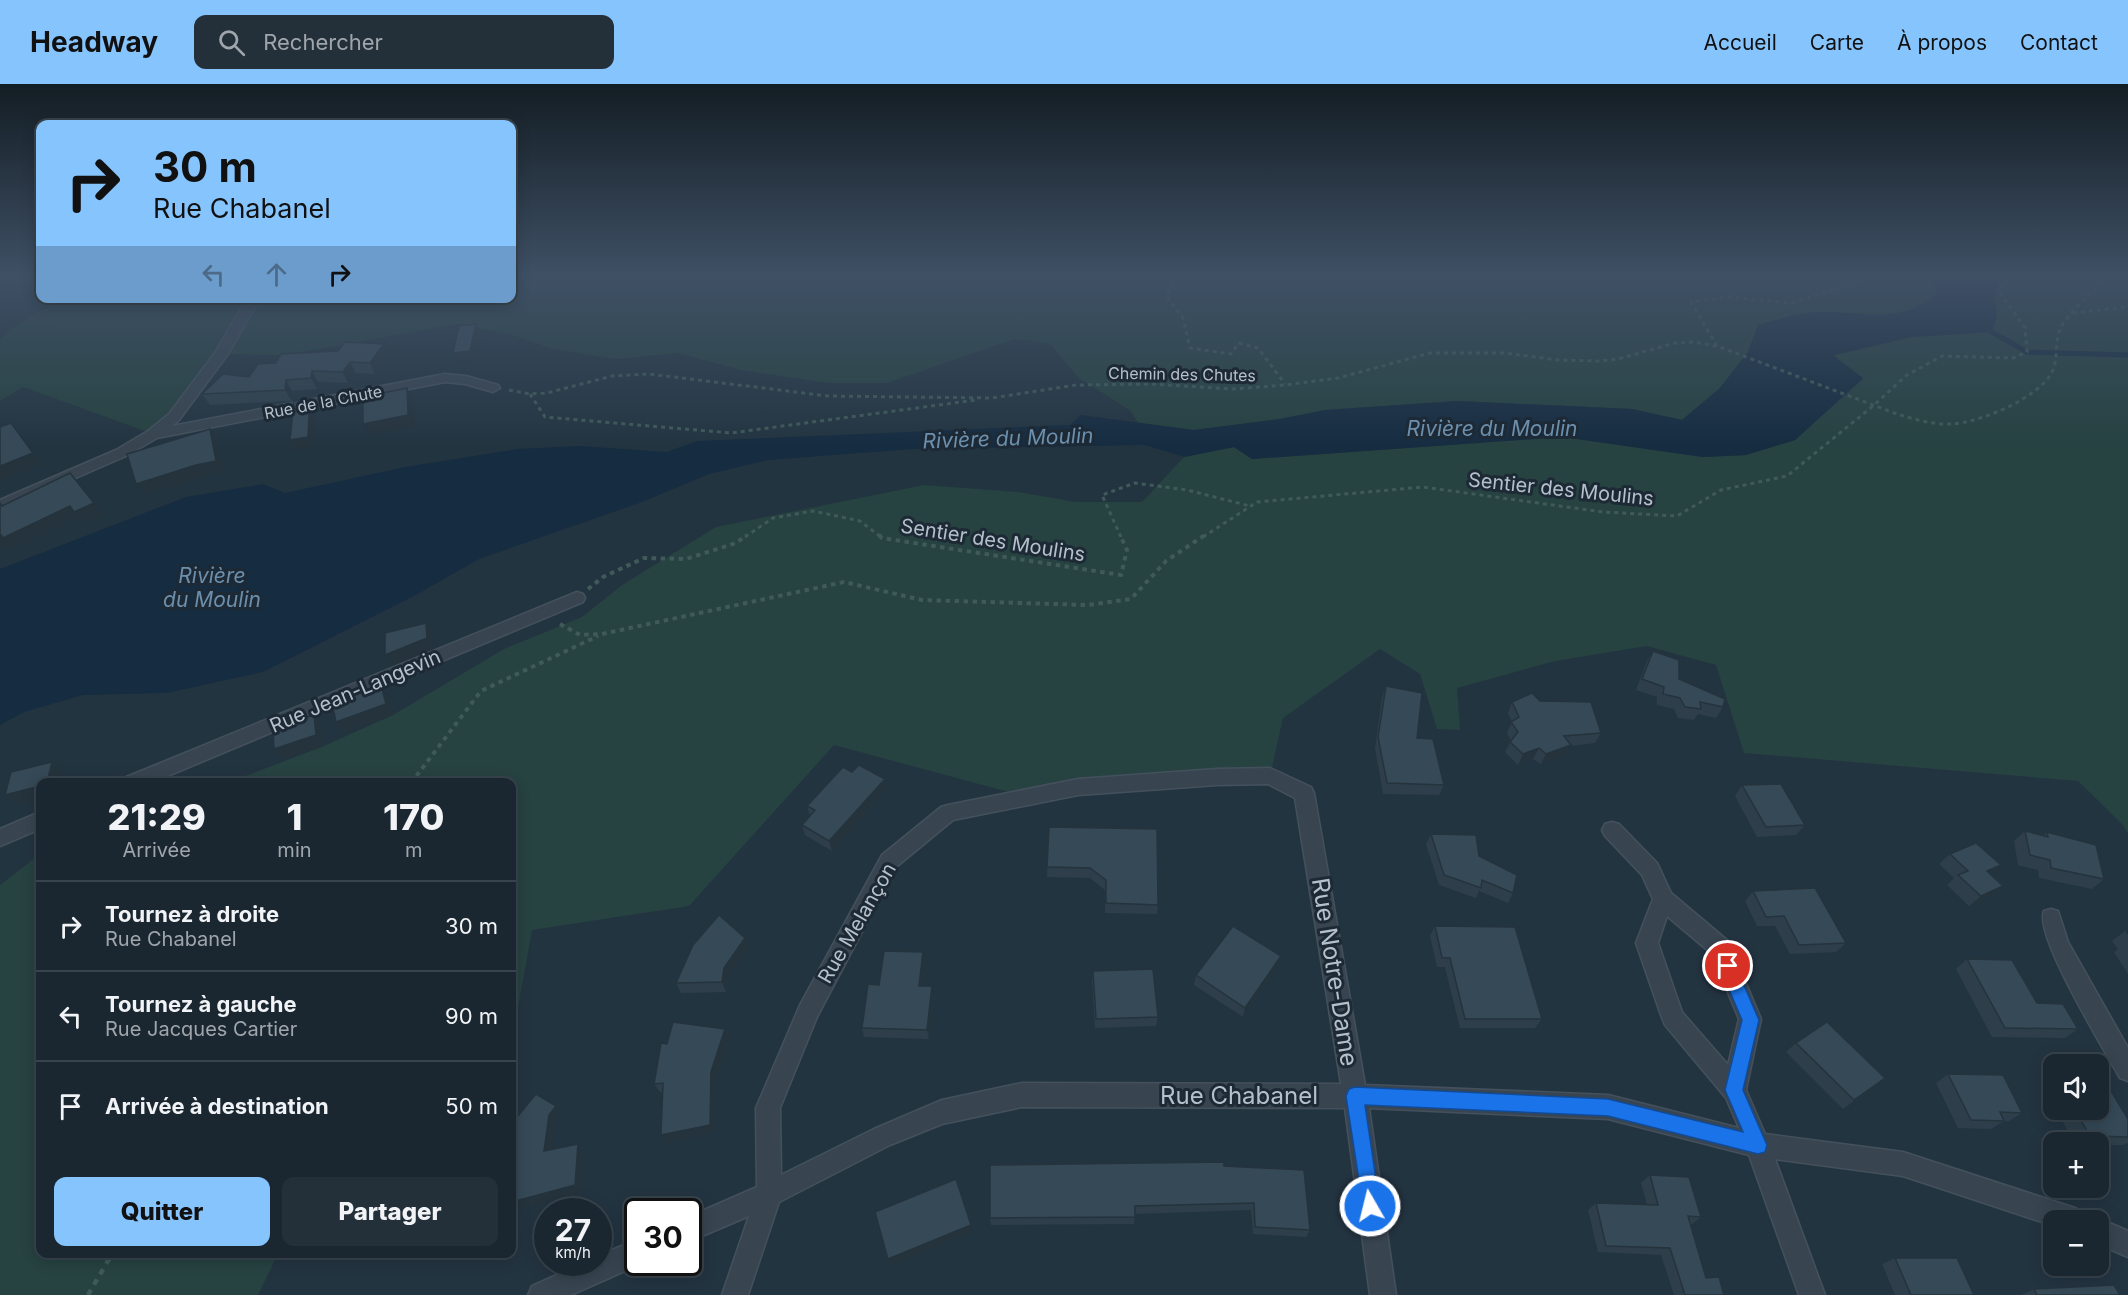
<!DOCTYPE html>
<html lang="fr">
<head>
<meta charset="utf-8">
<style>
	body { margin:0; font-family:Inter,sans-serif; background:#232f39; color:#f1f3f6; height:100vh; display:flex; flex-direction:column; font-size:22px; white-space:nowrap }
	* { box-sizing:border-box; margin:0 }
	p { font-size:20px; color:#9fa5ab }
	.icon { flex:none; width:33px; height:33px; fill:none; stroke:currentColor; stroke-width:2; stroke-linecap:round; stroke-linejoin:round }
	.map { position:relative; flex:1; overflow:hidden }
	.side { position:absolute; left:36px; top:694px; width:480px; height:480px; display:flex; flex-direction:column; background:#1a2731; border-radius:12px; box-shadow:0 3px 15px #0003,0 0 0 2px #38444d }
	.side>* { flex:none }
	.top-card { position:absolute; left:36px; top:36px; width:480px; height:183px; border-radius:12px; box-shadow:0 3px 15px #0003,0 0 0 2px #38444d; background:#86c4fe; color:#111; overflow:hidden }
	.buttons { position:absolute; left:2043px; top:970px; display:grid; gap:12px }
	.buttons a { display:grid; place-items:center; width:66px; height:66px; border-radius:12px; background:#1a2731; box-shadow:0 3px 15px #0003,0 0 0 2px #38444d; font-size:30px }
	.speed { position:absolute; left:534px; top:1114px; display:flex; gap:12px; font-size:30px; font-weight:700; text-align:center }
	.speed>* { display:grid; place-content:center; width:78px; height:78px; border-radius:50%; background:#1a2731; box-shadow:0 3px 15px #0003,0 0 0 2px #38444d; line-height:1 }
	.speed small { font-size:15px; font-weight:400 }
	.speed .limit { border:3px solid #111; border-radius:9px; background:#fff; color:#111 }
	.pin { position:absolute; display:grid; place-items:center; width:51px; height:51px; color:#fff; margin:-26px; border:3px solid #fff; border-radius:50%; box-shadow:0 2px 6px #0007 }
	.me { position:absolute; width:66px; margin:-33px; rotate:352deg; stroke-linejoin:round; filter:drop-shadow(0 0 4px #0008) }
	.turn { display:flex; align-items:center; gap:21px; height:126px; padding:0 18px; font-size:27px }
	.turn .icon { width:78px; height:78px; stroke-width:2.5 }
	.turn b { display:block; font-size:42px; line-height:51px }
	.lanes { display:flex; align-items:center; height:57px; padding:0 18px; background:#0003; justify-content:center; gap:30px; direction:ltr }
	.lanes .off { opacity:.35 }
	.eta { display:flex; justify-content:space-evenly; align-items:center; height:102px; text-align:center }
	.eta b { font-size:36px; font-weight:800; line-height:42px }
	.primary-button { display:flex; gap:12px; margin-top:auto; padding:12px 18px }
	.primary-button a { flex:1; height:69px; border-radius:12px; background:#86c4fe; color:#111; font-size:24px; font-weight:800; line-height:69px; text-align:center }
	.primary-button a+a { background:#232f39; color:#f1f3f6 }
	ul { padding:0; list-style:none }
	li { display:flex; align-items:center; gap:18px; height:90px; padding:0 18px; border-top:2px solid #38444d }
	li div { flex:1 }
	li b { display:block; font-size:22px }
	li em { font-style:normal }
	header { display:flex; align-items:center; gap:36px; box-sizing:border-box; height:84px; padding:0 30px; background:#86c4fe; color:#111 }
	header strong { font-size:28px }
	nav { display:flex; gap:33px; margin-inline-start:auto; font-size:21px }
	.search { width:420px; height:54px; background:#232f39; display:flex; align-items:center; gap:15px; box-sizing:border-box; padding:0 21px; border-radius:12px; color:#9fa5ab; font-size:22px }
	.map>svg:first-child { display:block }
	.green { fill:#264241 }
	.water { fill:#162c40 }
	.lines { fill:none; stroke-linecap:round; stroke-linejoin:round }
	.stream { stroke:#162c40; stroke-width:5 }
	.street-casing { stroke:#44515d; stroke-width:3 }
	.path-far2 { stroke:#3f5a58; stroke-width:3; stroke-dasharray:4 4; stroke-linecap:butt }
	.path-far1 { stroke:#3f5a58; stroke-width:4; stroke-dasharray:4.5 4.5; stroke-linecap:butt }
	.path { stroke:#3f5a58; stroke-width:4.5; stroke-dasharray:6 6; stroke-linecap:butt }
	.street { fill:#384551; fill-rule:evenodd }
	.wall { fill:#2e3f4b }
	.shaded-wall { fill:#25333d }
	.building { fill:#354957; stroke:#25333d; stroke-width:1.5 }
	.route { fill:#1a73e8; stroke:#114b97; stroke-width:1.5 }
	.labels { text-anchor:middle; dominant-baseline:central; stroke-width:6; stroke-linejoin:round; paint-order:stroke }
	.far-street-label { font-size:16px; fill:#b4c0cb; stroke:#1d2a36 }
	.street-label { font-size:20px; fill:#b4c0cb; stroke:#1d2a36 }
	.water-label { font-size:21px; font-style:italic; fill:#6b8fac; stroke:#1d2a36 }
	.near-street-label { font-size:24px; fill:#b4c0cb; stroke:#1d2a36 }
</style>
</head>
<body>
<header>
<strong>Headway</strong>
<div class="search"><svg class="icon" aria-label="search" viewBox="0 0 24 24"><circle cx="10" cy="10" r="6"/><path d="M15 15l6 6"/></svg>Rechercher</div>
<nav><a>Accueil</a><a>Carte</a><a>À propos</a><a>Contact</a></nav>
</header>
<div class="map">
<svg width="2128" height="1211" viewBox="0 0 2128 1211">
	<rect width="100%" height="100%" fill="#233441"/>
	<g class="green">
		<path d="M512,193C598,193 685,192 772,193C848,193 924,201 1000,193H1930L1937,209C1895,247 1856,223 1808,229C1792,231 1774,237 1758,241L1748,268L1720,304L1682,336L1632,325L1458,317L1325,326L1280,335L1194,346L1138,339L1131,327L1080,295L1049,259L1014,255L887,299H828L741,286L678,269L617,275L554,265L509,250L457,240L285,271L221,270L153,350L23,303L0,317V255C19,236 44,225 68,215L512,214Z"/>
		<path d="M1999,193H2128V750L2123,741L2078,697L1744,669L1716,581L1647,562L1555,577L1457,604L1460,646L1437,645L1420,590L1380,565L1283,634L1270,692L1027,713L834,661L689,822L532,846L512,957V699H227L324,662L393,631L504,565L582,533L622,501L716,443L924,401L1018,408L1076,418H1142L1184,373L1234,363L1252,375L1563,353L1703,373L1746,371L1795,356L1863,295L1832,272L1912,253L1991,248L1997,231L1994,213Z"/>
		<path d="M40,770V1170H278L258,1211H0V801Z"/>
	</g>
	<path class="water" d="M1930,193H1999L1994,213L1997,231L1992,248L1912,253L1833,271L1863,294L1795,356L1746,371L1703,373L1563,353L1252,375L1234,363L1184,373L1145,361L913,365L768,376L709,390L642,418L479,475L416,511L263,588L167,609L83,611L24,628L0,641V485L186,413L263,400L285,409L405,383L518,365L579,362L667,368L697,357L1070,341L1081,331L1194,346L1280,335L1325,326L1458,317L1632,325L1682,336L1720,304L1748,268L1758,241C1774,237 1791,231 1808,229C1855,223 1897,246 1937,209Z"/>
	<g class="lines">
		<path class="stream" d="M1992,248L2027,268L2128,271"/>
		<g class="street-casing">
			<g id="street">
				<path d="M247,214H260L228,270L179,336L172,342L445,290L466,292L498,301L500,304L493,308L465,300L445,298L157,354L126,372L0,427V416L116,366L148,347L169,330L215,269Z"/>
				<path d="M577,508L583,510L585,514L583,518L151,699H121L124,694Z"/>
				<path d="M1270,684L1311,703L1314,709L1365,1001L1608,1011L1739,1044L1726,1014L1665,941L1662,934L1636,859L1653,815L1642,791L1605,752L1602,746L1605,740L1612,738L1619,740L1657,779L1671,809L1728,857L1761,935L1746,1006L1765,1050L1903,1068L2075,1124L2084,1128L2088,1137H2054V1142L1903,1092L1775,1075L1825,1211H1799L1749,1071L1608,1035L1369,1024L1396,1211H1370L1345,1024L1022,1023L942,1040L890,1061L779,1118L748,1211H722L749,1132L688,1158V1133L757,1103L756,1024L800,921L882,771L941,723L948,721L1078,695L1217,685ZM1268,700L1295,714L1341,1000L1022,999L942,1016L874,1045L781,1091L780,1024L817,933L896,783L953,736L1078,711L1217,701ZM1667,832L1712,870L1739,935L1728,981L1682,928L1658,859Z"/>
				<path d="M40,728V745L0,762V745Z"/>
				<path d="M2051,825L2058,827L2068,858L2128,964V997L2120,994C2105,967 2033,850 2044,827Z"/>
				<path d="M2098,1134L2128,1147V1173L2098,1160V1137H2092Z"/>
				<path d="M638,1155V1179H643L571,1211H528L532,1202L583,1179H598V1172Z"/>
			</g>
		</g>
		<g class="path-far2">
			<path d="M1178,193L1166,212L1183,234L1190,264L1231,270L1239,259L1258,264L1285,300"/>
			<path d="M2073,229L2128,223"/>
			<path d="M1717,262L1691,218L1728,213L1791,219L1874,193"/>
			<path d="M509,306L530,310L547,309L612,292L649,290L828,312L992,314L1076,301L1151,300L1234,305L1285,301L1338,294L1430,269H1505L1558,276L1599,277L1618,275L1675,259L1693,258L1717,262L1897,330C1914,335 1933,341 1951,340C1979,339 2039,314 2052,288C2059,274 2054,257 2061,243C2072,224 2091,212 2102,193"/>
			<path d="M530,310L545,333L731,349L976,316"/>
			<path d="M745,453L773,434L813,427L860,437L881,453"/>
			<path d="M1121,453L1102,411L1135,399L1187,406L1250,422"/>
			<path d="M1203,453L1257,418L1423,403L1603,428L1677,432L1721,406L1787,392L1873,322L1907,291L1942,272L2013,274L2027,268L2025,244L1998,206L2010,193"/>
		</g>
		<g class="path-far1">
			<path d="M879,451L882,454L1121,491L1127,466L1120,451"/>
			<path d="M588,505L603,493L644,474L686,475L736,459L747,451"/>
			<path d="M560,540L580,551L602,550L844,498L922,516L1088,521L1131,515L1166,477L1205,451"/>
			<path d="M411,699L481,607L598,552"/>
		</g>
		<path class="path" d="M88,1211L112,1170"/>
		<use href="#street" class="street"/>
	</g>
	<g class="wall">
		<path d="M390,271L375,290L356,289L348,299L318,298L317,305L292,307V317L210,321L202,310L249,293L276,279Z"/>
		<path d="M1653,567L1679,595L1723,623L1716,634L1698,630L1694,636L1678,634L1674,625L1657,621V613L1636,606L1647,577Z"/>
		<path d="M1386,602L1444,701L1439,711L1383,710L1375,664L1382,613Z"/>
		<path d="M1540,617L1601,649L1595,659L1570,662L1565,672L1541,680L1533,675L1518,681L1505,668L1511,657L1507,649L1512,638L1508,629L1512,618Z"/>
		<path d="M852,688L887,705L832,767L805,751L802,741L810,732L807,722Z"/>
		<path d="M1742,701L1805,741L1796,751L1757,753L1735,712Z"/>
		<path d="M1049,743L1158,821L1157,830L1105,829V806L1090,794L1047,793Z"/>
		<path d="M2025,747L2043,752L2047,748L2104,795L2092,805L2039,794L2038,786L2018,781L2014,757Z"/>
		<path d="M1431,750L1479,772L1513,809L1508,819L1479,807L1476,814L1439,801L1426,760Z"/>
		<path d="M1950,770L1991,790L2003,802L1992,812L1969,822L1947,801L1954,794L1939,780Z"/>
		<path d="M1753,807L1846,859L1836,868L1790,870L1775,842H1757L1745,817Z"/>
		<path d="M1435,842L1542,935L1535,944H1460L1445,883H1437L1430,852Z"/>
		<path d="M2125,847L2128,851V890L2114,868L2118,865L2112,857Z"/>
		<path d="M745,854L749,864L728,894L726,908L681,909L676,899Z"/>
		<path d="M1281,872L1278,882L1243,933L1194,901L1196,891Z"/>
		<path d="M1967,875L2037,919L2078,945L2065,954L1992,953L1956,885Z"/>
		<path d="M925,877L922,902L934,912L929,955L864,953L862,944L879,901Z"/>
		<path d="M1093,887L1158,933L1156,942L1095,944L1092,896Z"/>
		<path d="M725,945L730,954L716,997L715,1049L667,1059L663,1008H660L654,1000L667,960Z"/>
		<path d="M1796,959L1885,994L1843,1025L1786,968Z"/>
		<path d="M1948,990L2022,1029L2009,1037H2004L1991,1045L1958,1044L1936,999Z"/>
		<path d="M2054,1000V1021L2045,1005Z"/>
		<path d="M2056,1026H2098L2128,1035V1059L2123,1061H2098V1059H2075Z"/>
		<path d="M1224,1082L1310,1146L1306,1153L1253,1150L1251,1126L1135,1130L1134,1140L991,1141L990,1134Z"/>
		<path d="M1650,1091L1701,1133L1692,1140H1690L1706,1194L1724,1211H1674L1661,1171L1598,1168L1588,1126L1596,1119L1647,1121L1641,1099Z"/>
		<path d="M1895,1174L1974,1211H1895L1882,1180Z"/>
		<path d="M2034,1205L2120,1211H2021Z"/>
	</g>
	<g class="shaded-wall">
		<path d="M476,240L481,251L475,277L458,279L453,269Z"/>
		<path d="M384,260L390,271L375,290L370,279Z"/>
		<path d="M350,278L356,289L348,299L343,288Z"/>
		<path d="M312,287L318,298L317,305L311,294Z"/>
		<path d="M286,296L292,307V317L285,306Z"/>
		<path d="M407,304L413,315L414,342L369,351L363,340Z"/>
		<path d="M310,314L316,325L314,364L297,367L290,356Z"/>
		<path d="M11,339L42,380L0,397V382Z"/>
		<path d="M210,345L217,356L223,388L204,392L144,411L136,400Z"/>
		<path d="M70,389L103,430L84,439L79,433L13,465L11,462L0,468V452Z"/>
		<path d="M426,539L432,550L433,565L392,581L385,571Z"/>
		<path d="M381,601L388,612L393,631L344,649L336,638Z"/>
		<path d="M314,631L322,641L324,662L283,675L274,665Z"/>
		<path d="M1571,661L1565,672L1541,680L1546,670Z"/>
		<path d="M1539,664L1533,675L1518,681L1523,670Z"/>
		<path d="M52,678L64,688L61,699H47Z"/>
		<path d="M885,695L887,705L832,767L829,757Z"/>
		<path d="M40,702V715L17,722L5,711Z"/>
		<path d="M2001,781L1989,791L1987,787Z"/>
		<path d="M2003,802L1992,812L1969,822L1981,812Z"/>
		<path d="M745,854L749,864L728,894L726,908L722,898L724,884Z"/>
		<path d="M923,868L925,877L921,911L919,902Z"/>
		<path d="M1281,872L1278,882L1243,933L1245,924Z"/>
		<path d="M932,902L934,912L929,955L927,946Z"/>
		<path d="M725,945L730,954L716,997L715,1049L667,1059L661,1051L711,988Z"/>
		<path d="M556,1022L563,1030L556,1039L552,1075L544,1067L549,1031Z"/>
		<path d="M578,1060L585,1068L582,1108L512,1128V1118Z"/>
		<path d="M971,1141L972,1148L891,1182L888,1175Z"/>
	</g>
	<g class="building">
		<path d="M476,240L470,267L453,269L459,242Z"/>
		<path d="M345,258L384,260L370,279L350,278L343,288L312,287L311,294L286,296L285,306L202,310L223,290L249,293L258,280L276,279L281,270L338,267Z"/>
		<path d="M407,304L408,331L363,340V313Z"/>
		<path d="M310,314L308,353L290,356L294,317Z"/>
		<path d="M11,339L33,369L0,382V343Z"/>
		<path d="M210,345L216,377L196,381L136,400L127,370Z"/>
		<path d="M70,389L94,419L74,428L70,422L3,454L1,451L0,452V419L2,422Z"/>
		<path d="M426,539L427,554L385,571V549Z"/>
		<path d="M1653,567L1679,576V595L1725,615L1723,623L1700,618L1701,625L1685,623L1680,614L1663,610L1664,603L1642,595Z"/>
		<path d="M381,601L386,620L336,638L332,619Z"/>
		<path d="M1386,602L1422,609L1417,654L1433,655L1444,701L1387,699L1378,653Z"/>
		<path d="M1532,609L1540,617L1591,618L1601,649L1564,652L1571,661L1546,670L1539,664L1523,670L1510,658L1518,648L1511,638L1519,633L1512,618Z"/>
		<path d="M314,631L316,651L274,665L273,643Z"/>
		<path d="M52,678L47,699H40V702L5,711L11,688Z"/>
		<path d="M859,681L885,695L829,757L802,741L815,726L807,722L843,683L852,688Z"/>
		<path d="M1781,700L1805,741L1766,743L1742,701Z"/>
		<path d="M1049,743L1157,745L1158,821L1106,819V796L1090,784L1047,783Z"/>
		<path d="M2025,747L2048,753L2047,748L2096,761L2104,795L2051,784L2050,776L2030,771Z"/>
		<path d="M1431,750L1476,751L1479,772L1517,791L1513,809L1482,796L1481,804L1444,791Z"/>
		<path d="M1976,759L2001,781L1987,787L2003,802L1981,812L1958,791L1968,787L1950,770Z"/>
		<path d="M1815,804L1846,859L1799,861L1784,832L1766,833L1753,807Z"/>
		<path d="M719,831L745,854L724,884L722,898L676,899L693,861Z"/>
		<path d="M1233,842L1281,872L1245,924L1196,891Z"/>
		<path d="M1435,842L1515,843L1542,935H1465L1450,874H1442Z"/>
		<path d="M884,867L923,868L919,902H932L927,946L862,944L868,900L879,901Z"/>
		<path d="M1967,875L2012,876L2037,919L2063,920L2078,945L2005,944Z"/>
		<path d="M1153,885L1158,933L1096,935L1093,887Z"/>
		<path d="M673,938L725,945L711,988L710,1041L661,1051L663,999L654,1000L661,959L667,960Z"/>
		<path d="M1827,938L1885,994L1854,1016L1796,959Z"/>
		<path d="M1948,990L2003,991L2022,1029L2000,1028L2004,1037L1971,1036Z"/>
		<path d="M2098,997H2105L2128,1035V1053L2090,1052L2075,1026H2098Z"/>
		<path d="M536,1010L556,1022L549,1031L544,1067L578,1060L575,1101L512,1118V1039Z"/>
		<path d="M1224,1078V1082L1304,1086L1310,1146L1255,1143L1254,1119L1135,1122V1133L990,1134V1081Z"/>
		<path d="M1650,1091L1689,1093L1701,1133L1688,1132L1706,1194L1719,1193L1724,1211H1685L1670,1164L1606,1162L1596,1119L1658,1121Z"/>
		<path d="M956,1095L971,1141L888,1175L875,1128Z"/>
		<path d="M1895,1174H1957L1974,1211H1911Z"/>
		<path d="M2114,1201L2120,1211H2037L2034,1205Z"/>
	</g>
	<linearGradient id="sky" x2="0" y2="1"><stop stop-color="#131d24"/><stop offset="0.53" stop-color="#3f5065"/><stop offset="1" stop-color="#3f5065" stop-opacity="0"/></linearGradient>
	<rect width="2128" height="362" fill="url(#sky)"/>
	<path class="route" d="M1728,874L1733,876L1759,936L1743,1006L1767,1061L1765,1068L1758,1070L1608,1032L1365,1021L1380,1122L1377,1129L1370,1132L1364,1129L1346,1012L1349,1005L1355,1003L1608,1015L1743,1048L1725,1006L1742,936L1719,882L1722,876Z"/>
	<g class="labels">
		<g class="far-street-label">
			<text transform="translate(1182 290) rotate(1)">Chemin des Chutes</text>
			<text transform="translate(323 318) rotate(-11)">Rue de la Chute</text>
		</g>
		<g class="street-label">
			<text transform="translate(1561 405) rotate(6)">Sentier des Moulins</text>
			<text transform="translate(993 456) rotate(9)">Sentier des Moulins</text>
			<text transform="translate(355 607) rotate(-23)">Rue Jean-Langevin</text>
			<text transform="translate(857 839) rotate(-60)">Rue Melançon</text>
		</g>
		<g class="water-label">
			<text x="1492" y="344">Rivière du Moulin</text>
			<text transform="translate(1008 354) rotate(-2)">Rivière du Moulin</text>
			<text x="212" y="491">Rivière<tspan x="212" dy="24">du Moulin</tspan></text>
		</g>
		<g class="near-street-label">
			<text transform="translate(1335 888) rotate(81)">Rue Notre-Dame</text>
			<text x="1239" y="1011">Rue Chabanel</text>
		</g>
	</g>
</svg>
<div class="buttons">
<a><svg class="icon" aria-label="sound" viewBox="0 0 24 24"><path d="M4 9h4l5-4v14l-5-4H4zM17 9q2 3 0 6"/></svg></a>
<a>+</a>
<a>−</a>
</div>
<div class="speed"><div>27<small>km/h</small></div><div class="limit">30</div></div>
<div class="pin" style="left:1728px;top:882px;background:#d93025"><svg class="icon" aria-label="arrive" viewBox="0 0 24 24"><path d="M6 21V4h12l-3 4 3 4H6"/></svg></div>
<svg class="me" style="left:1370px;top:1122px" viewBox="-20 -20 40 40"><circle r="17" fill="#1a73e8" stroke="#fff" stroke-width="3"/><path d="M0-11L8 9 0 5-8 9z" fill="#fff"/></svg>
<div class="top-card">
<div class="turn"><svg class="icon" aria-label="right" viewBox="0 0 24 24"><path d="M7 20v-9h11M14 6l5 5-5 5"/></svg><div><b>30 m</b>Rue Chabanel</div></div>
<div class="lanes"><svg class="icon off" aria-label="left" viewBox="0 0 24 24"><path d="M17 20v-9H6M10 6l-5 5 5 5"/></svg><svg class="icon off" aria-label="ahead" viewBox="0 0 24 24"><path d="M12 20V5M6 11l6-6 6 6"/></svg><svg class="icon" aria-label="right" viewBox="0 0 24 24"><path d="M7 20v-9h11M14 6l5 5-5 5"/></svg></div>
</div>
<section class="side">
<div class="eta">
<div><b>21:29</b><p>Arrivée</p></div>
<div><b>1</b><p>min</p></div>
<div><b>170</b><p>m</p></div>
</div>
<ul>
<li><svg class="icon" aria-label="right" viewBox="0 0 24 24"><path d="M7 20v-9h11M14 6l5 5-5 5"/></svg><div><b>Tournez à droite</b><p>Rue Chabanel</p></div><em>30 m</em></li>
<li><svg class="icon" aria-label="left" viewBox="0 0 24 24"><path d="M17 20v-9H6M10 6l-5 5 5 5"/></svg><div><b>Tournez à gauche</b><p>Rue Jacques Cartier</p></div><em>90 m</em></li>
<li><svg class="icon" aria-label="arrive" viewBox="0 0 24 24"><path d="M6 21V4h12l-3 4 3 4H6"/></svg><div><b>Arrivée à destination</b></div><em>50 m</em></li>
</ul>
<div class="primary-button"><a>Quitter</a><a>Partager</a></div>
</section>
</div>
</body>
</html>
